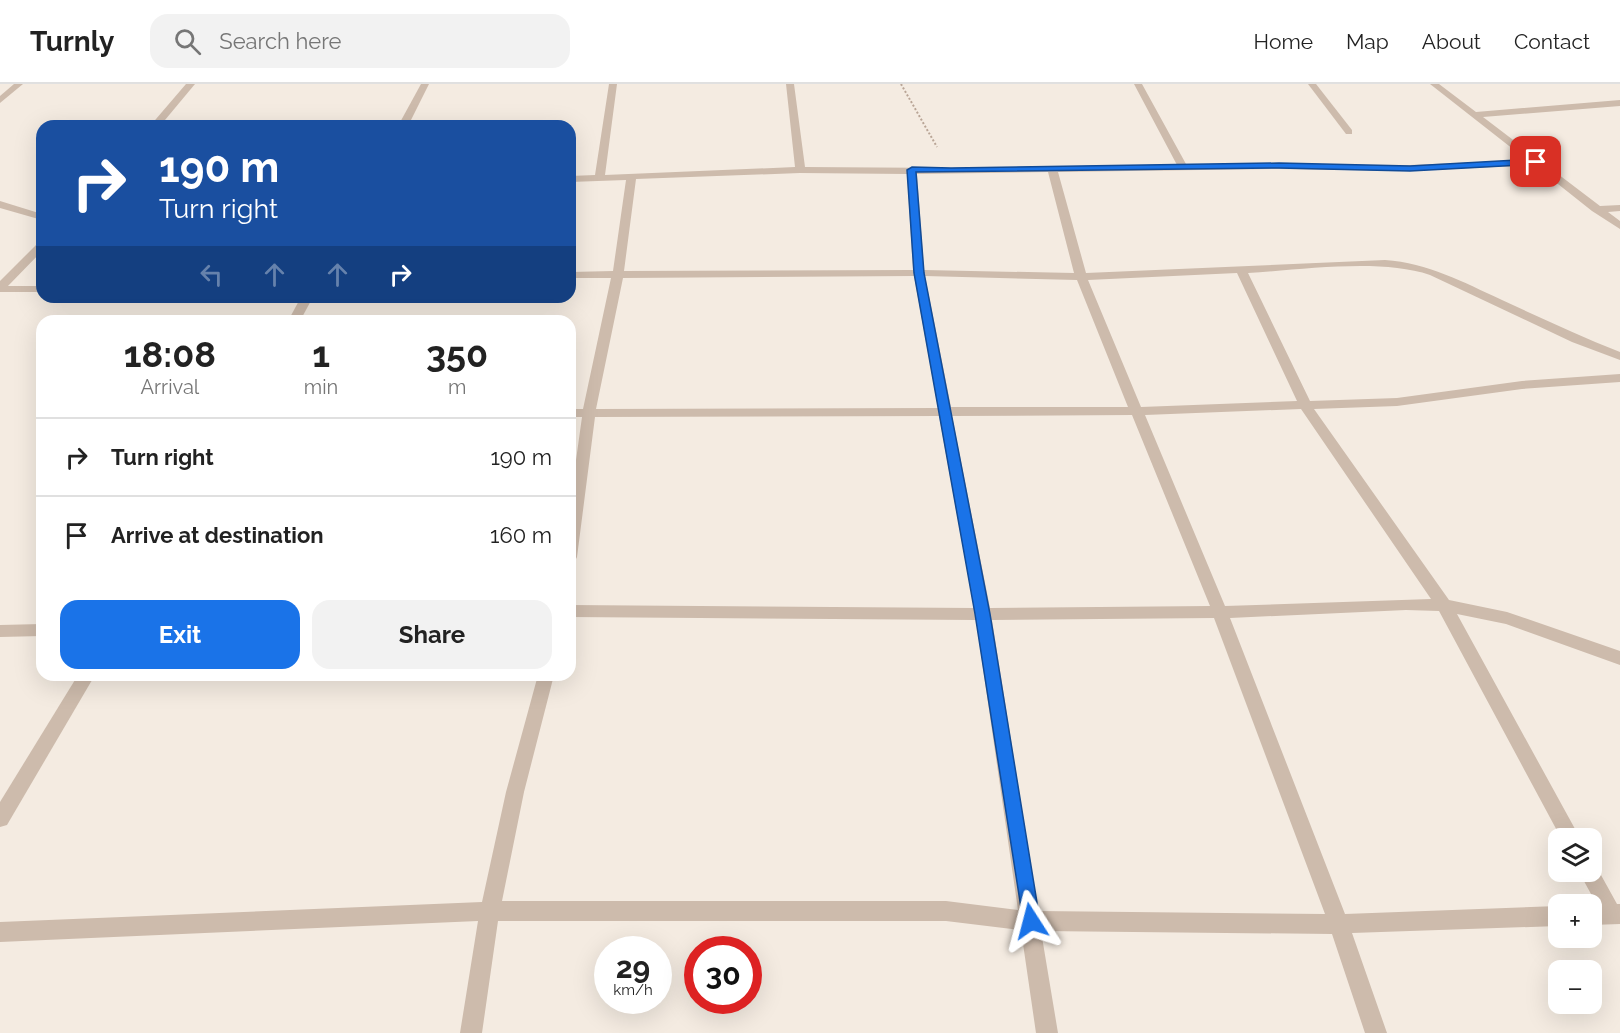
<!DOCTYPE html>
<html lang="en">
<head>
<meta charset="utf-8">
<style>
	body { margin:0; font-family:Raleway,sans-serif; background:#f2f2f2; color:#222; height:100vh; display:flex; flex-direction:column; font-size:22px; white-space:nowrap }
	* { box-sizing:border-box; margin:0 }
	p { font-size:20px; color:#767676 }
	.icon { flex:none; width:33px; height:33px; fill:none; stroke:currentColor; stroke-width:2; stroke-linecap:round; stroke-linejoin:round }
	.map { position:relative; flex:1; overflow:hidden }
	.sheet { position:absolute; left:36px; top:231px; width:540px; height:366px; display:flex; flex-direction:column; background:#fff; border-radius:18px; box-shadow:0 6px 24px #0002 }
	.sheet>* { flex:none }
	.top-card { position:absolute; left:36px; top:36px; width:540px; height:183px; border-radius:18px; box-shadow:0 6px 24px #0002; background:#1a4fa0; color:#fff; overflow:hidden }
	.tools { position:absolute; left:1548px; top:744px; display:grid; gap:12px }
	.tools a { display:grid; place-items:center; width:54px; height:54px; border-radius:12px; background:#fff; box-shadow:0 6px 24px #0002; font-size:30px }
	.speed { position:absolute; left:594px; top:852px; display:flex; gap:12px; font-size:30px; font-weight:700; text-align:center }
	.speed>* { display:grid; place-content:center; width:78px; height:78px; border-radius:50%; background:#fff; box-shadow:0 6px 24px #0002; line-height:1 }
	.speed small { font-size:15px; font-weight:400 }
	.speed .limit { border:9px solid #d22; background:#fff; color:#111 }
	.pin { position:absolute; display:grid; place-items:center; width:51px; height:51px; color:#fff; margin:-26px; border-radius:12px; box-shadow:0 3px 9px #0006 }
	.me { position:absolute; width:66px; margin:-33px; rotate:351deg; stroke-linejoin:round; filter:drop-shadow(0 0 4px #0008) }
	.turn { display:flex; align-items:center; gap:21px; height:126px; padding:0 24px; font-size:27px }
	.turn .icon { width:78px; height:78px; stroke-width:2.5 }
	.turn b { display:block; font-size:42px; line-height:51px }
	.lanes { display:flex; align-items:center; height:57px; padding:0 24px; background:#0003; justify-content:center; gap:30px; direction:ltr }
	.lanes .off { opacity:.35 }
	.eta { display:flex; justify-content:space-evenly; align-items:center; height:102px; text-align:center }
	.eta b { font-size:36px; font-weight:700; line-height:42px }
	.cta { display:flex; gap:12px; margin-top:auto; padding:12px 24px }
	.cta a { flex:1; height:69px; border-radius:18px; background:#1a73e8; color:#fff; font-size:24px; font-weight:700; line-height:69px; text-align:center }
	.cta a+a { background:#f2f2f2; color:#222 }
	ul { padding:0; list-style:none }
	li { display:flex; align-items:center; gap:18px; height:78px; padding:0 24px; border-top:2px solid #e0e0e0 }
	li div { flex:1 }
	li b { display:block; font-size:22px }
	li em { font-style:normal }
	header { display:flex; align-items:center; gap:36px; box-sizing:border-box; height:84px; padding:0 30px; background:#fff; border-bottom:2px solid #e0e0e0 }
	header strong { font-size:28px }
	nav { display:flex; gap:33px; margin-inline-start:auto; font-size:21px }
	.search { width:420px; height:54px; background:#f2f2f2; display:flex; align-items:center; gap:15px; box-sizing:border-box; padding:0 21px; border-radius:18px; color:#767676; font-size:22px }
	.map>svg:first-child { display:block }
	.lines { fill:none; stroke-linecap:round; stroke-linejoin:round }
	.path { stroke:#b9a596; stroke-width:2; stroke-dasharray:2 2; stroke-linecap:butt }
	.street { fill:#cdbbac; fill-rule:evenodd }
	.route { fill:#1a73e8; stroke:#114b97; stroke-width:1.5 }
</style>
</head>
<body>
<header>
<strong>Turnly</strong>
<div class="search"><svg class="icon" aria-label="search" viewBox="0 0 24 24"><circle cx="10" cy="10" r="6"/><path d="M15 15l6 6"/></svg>Search here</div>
<nav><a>Home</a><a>Map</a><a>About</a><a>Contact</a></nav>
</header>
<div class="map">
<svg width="1620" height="949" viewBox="0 0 1620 949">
	<rect width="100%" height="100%" fill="#f4ebe1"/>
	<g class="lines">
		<path class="path" d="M901,0L937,63"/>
		<g class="street">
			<path d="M14,0H23L0,19V12Z"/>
			<path d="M186,0H195L160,42H150Z"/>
			<path d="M421,0H429L408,42H398Z"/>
			<path d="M609,0H617L605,91L795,83L786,0H794L805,83L951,84L1177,81L1134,0H1142L1186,80L1410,81L1527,76L1430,0H1439L1476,28L1620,16V22L1483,33L1600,122L1620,121V127L1608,128L1620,137V145L1592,127L1534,81L1410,87L1279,85L1058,88L1086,189L1385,176C1428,179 1463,198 1502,216C1541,234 1580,252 1620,268V276L1572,258L1430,191C1379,174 1303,186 1248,189L1310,317L1397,314L1522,297L1620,290V298L1522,305L1397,322L1314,325L1449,516L1507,528L1620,567V581L1506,540L1457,530L1580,754H1561L1439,527L1406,526L1230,534L1345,830L1558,822V842L1352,849L1387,949H1365L1332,850L1041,847L1058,949H1036L1021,846L946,837H498L482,949H460L478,837L0,858V838L482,818L506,708L538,591H554L524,708L502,817H946L1018,826L976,536L570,533V521L974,524L939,332L595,333L577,473L575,477L570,479V419L582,333H570V325H583L611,194H570V188L613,187L626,96L570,98V92L595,91ZM1048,88L1074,189L924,186L917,90ZM800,89L907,90L913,186L624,187L636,95ZM1237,189L1297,317L1141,323L1088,196ZM914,192L938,324L596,325L623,194ZM925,192L1077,196L1128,323H951ZM1301,325L1431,515L1225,522L1145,331ZM1132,331L1210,522L990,524L952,332ZM1214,534L1325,830L1038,827L992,536Z"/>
			<path d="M1308,0H1316L1352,46V50H1346Z"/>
			<path d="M0,117L42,130V136L0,124Z"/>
			<path d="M42,158V167L8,202H42V208H0V197L38,159Z"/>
			<path d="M301,213H313L300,237H288Z"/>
			<path d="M42,540V552L0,553V541Z"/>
			<path d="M78,591H95L7,741L0,743V718Z"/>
			<path d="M1592,780L1596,782L1617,820H1620V840L1592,841V821H1597L1579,788H1592Z"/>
		</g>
	</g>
	<path class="route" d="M1536,75L1540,76V80L1410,87L1279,84L916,88L924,189L990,530L1040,837L1037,843L1031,846L1024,843L975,530L914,189L907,86L912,83L951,84L1279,79L1410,82Z"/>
</svg>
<div class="tools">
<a><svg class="icon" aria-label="layers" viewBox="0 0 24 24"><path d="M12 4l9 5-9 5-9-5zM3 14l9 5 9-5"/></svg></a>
<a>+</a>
<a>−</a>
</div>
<div class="speed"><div>29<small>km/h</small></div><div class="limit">30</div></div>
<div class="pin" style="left:1536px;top:78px;background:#d93025"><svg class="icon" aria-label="arrive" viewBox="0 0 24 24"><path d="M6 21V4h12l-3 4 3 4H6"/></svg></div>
<svg class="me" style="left:1031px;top:837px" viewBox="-20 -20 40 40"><path d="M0-17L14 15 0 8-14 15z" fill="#1a73e8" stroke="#fff" stroke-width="4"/></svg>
<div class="top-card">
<div class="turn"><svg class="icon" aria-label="right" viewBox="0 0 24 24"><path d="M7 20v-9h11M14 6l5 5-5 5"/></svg><div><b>190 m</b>Turn right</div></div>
<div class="lanes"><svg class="icon off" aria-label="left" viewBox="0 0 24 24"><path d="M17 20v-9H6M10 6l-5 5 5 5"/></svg><svg class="icon off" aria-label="ahead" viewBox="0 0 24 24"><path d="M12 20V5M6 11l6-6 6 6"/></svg><svg class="icon off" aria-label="ahead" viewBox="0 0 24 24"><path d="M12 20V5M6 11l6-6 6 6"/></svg><svg class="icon" aria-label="right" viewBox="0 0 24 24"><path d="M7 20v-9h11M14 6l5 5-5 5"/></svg></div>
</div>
<section class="sheet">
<div class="eta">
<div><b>18:08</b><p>Arrival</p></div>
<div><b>1</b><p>min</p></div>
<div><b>350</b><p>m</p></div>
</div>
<ul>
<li><svg class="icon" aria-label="right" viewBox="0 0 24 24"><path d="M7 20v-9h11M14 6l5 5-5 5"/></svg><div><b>Turn right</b></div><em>190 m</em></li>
<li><svg class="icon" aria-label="arrive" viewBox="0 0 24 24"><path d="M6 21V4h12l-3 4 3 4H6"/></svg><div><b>Arrive at destination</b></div><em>160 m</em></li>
</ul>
<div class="cta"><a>Exit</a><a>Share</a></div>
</section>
</div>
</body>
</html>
